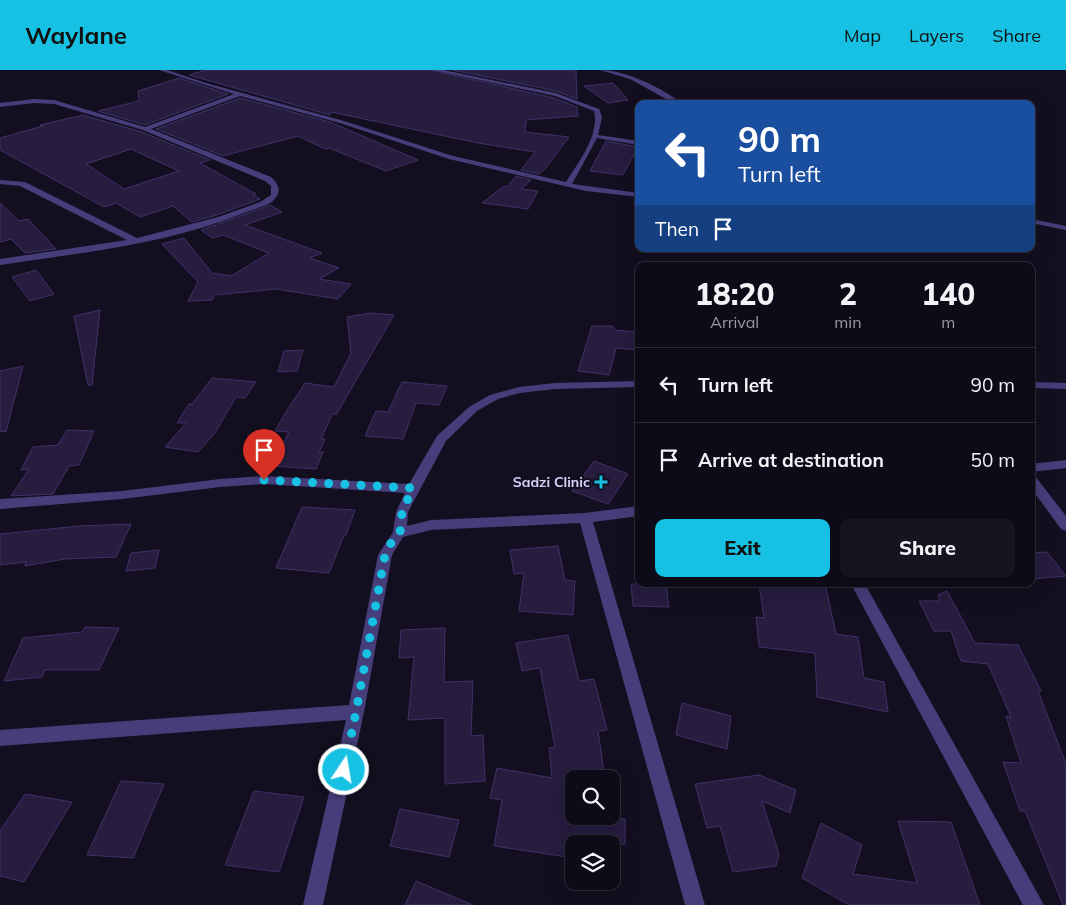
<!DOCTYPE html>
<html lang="en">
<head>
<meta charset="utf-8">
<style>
	body { margin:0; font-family:Mulish,sans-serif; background:#171421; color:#f1f3f6; height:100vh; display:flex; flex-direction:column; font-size:19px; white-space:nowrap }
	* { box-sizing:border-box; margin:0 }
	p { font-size:16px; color:#9b9ba2 }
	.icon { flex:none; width:28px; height:28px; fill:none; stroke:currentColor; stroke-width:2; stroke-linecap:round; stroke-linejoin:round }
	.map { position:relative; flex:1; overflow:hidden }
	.drawer { position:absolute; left:635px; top:192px; width:400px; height:325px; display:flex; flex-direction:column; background:#0e0b18; border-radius:10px; box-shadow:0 5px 20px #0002,0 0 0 1px #2e2b37 }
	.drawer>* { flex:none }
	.guide { position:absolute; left:635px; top:30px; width:400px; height:152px; border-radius:10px; box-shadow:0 5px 20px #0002,0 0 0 1px #2e2b37; background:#1a4fa0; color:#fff; overflow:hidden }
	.buttons { position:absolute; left:565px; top:700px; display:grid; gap:10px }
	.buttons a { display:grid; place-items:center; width:55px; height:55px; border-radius:10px; background:#0e0b18; box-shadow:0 5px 20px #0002,0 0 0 1px #2e2b37; font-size:25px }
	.pin { position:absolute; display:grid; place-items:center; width:42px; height:42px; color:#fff; margin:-51px -21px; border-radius:50% 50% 50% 0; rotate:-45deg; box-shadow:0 0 5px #0007 }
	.pin .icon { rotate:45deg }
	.me { position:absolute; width:55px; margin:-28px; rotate:12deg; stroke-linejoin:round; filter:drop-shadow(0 0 4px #0008) }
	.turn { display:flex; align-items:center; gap:18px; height:105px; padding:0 20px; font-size:22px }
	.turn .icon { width:65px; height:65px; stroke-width:2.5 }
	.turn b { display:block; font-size:35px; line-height:42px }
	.then { display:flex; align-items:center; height:48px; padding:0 20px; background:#0003; gap:10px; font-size:19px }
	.eta { display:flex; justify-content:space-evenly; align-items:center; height:85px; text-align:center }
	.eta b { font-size:30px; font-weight:800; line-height:35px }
	.cta { display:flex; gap:10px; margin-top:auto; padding:10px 20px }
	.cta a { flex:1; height:58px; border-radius:10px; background:#16c1e3; color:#111; font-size:20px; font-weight:800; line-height:58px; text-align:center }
	.cta a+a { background:#171421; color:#f1f3f6 }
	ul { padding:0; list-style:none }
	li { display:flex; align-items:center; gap:15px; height:75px; padding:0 20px; border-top:1px solid #2e2b37 }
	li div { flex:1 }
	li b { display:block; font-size:19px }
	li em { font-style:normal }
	header { display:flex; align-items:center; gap:30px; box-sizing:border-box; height:70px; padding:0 25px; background:#16c1e3; color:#111 }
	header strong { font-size:24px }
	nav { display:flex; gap:28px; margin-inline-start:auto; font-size:18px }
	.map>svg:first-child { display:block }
	.building { fill:#261d3f; stroke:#403169; fill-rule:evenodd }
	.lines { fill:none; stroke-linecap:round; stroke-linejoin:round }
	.minor { fill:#453e7a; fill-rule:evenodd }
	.route { stroke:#16c1e3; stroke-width:9; stroke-dasharray:0 16.2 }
	.poi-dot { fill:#16c1e3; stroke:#130f20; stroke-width:2 }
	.labels { text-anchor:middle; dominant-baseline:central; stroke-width:4; stroke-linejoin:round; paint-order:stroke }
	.poi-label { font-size:14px; font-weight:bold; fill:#d9d2fb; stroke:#130f20; text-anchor:end }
</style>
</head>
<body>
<header>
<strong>Waylane</strong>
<nav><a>Map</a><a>Layers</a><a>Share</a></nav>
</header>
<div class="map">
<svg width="1066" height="835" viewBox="0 0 1066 835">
	<rect width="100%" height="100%" fill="#130f20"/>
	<g class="building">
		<path d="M206,0H430L554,28L577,37L578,46L526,50L525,62L569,67L545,99L539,104L521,100L535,82L478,73L331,42L330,45L189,5Z"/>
		<path d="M452,0H576L577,29L556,21Z"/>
		<path d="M179,8L228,24L145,55L98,41L139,31L138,21Z"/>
		<path d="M613,13L628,30L608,33L584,16Z"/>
		<path d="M240,28L330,52L418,90L386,101L329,78L325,79L298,66L223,86L156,59Z"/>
		<path d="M83,45L142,62L210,90L200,93L256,124L253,125L260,129L217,145L192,152L173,136L140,147L116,133L104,137L0,80V68L43,56L40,55ZM131,79L148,87L179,101L124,119L86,94Z"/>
		<path d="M606,71L638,77L623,105L590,101Z"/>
		<path d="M516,106L531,110L521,119L538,121L528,139L482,133L504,116L507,117Z"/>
		<path d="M0,133L19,151L28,149L56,179L25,183L11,169L0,172Z"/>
		<path d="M270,135L282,142L245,155L322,183L310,188L339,198L319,209L351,214L338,229L276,219L215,225L212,230L188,231L198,212L162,174L184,168L212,203L231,206L269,183L223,165L212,168L201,160Z"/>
		<path d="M36,200L54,224L30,231L12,207Z"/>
		<path d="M100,240L92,315H88L74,246Z"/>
		<path d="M370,243L394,245L336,345L333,343L321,369H325L319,382H323L316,399L272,396L289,362L275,361L286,342L305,313L334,317L351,283L347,247Z"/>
		<path d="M592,256H613L614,260L639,262V280L616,278L609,305L578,301Z"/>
		<path d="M303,280L297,301L278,302L284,281Z"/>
		<path d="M23,296L6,362L0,361V301Z"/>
		<path d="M212,308L256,312L245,328L236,327L215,363L198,382L165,377L186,353H177L189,334H192Z"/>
		<path d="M402,312L447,316L439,335L416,333L403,369L365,366L376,341L388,342Z"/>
		<path d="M67,360L94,361L79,395L69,396L53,424L11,426L29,399L21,400L33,377L58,375Z"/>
		<path d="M594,391L628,404L608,434L572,421Z"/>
		<path d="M302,437L355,440L346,465H344L329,503L276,498Z"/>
		<path d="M131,454L116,487L65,489L25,496L26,492L0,495V464L79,456Z"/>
		<path d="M558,476L565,510L575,511L573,545L519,541L524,503L514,504L510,480Z"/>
		<path d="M159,480L155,498L126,501L131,483Z"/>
		<path d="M1047,482L1066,506L1031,509V483Z"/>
		<path d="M631,514H666L669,537L633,536Z"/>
		<path d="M759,514H825L836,564L858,567L864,608L884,612L888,642L817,627L815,583L759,577L756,547L764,548Z"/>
		<path d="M947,521L975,573L1018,575L1041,621H1038L1066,694V835H1063L1025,741H1020L1003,692L1021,693L1006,646L1011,647L988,594L961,591L951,561H934L919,531H940L938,525Z"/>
		<path d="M85,557L119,558L99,600H45L42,607L4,611L23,568L82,562Z"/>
		<path d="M445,558L444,612L473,611L471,666L483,665L485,711L445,714V648L408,650L414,587L399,588L401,560Z"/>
		<path d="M568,565L579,611L594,609L607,660L598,661L605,709H574V746L625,749V774H574V788L494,776L502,730L490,728L497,698L552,708L549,678L555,677L540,598L522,601L516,573Z"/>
		<path d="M682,633L731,646L727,679L676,665Z"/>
		<path d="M759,705L796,720L790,743L762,731L779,784L776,796L733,802L720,756L707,758L695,714Z"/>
		<path d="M121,711L164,714L133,788L87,785Z"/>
		<path d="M254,721L304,727L279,802L225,795Z"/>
		<path d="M25,724L72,732L24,812L0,806V761Z"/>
		<path d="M400,739L459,750L449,787L390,776Z"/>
		<path d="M898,751L951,752L980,835H849L802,808L821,753L862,775L853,804L917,813Z"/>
		<path d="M416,811L473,835H405Z"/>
	</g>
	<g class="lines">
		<g class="minor">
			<path d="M159,0H167L206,13L344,51L453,86L566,112C578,93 600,65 594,41L555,26L432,0H443L556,23L599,39L602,47L598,65L639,71V75L597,68L572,114L639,123V127L586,121L449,89L340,53L240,26L151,59L271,107C280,115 282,123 272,132C261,138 248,141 236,146C161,175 79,183 0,195V189L127,170L20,116L0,114V110L25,112L137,168L218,147L260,132L271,125V116L265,111L143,60L54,34L34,33L0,37V33L34,29L54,30L145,57L234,24Z"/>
			<path d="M600,0C626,0 662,18 683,34H675L630,9Z"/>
			<path d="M1031,149L1066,156V160L1031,153Z"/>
			<path d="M639,311V317L555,319L520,323L498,329L477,341L446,371L408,442L407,456L431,450L585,443L639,436V446L593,452L705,835H685L580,453L431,460L403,467L392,485L364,642L323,835H303L346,650L0,676V660L349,635L378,485L393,462L396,442L405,423L264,414L220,417L122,429L0,439V429L122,421L220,409L264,406L409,414L437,366L469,337L490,325L519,317L555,313Z"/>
			<path d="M1031,312L1066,313V319L1031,318Z"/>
			<path d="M1066,390V398L1031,402V394Z"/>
			<path d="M1031,405L1035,406L1066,446V461L1061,459L1031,418Z"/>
			<path d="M851,514H865L1044,835H1023Z"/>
		</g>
	</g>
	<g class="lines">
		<path class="route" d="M264,410L413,418L402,442L400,463L391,473L385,485L356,642L344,700"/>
	</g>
	<path class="poi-dot" d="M598.5 404.5h5v5h5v5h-5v5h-5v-5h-5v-5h5z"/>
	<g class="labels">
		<g class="poi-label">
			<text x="590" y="412">Sadzi Clinic</text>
		</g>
	</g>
</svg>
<div class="buttons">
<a><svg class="icon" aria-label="search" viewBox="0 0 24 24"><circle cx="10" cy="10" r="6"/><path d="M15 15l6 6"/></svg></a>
<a><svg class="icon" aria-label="layers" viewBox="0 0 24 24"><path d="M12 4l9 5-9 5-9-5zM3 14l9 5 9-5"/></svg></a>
</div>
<div class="pin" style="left:264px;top:410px;background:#d93025"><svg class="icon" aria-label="arrive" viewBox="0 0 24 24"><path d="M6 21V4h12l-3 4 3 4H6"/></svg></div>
<svg class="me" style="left:344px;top:700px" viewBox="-20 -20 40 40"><circle r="17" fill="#16c1e3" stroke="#fff" stroke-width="3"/><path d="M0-11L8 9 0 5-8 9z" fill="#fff"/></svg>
<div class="guide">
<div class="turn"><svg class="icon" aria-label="left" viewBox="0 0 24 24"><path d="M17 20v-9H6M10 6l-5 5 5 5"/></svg><div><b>90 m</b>Turn left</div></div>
<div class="then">Then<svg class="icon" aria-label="arrive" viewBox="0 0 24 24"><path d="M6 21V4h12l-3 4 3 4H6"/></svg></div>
</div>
<section class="drawer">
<div class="eta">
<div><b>18:20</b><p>Arrival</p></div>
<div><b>2</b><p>min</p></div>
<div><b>140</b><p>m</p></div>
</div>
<ul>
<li><svg class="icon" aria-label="left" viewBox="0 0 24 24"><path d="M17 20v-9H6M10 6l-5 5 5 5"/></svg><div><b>Turn left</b></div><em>90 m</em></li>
<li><svg class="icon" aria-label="arrive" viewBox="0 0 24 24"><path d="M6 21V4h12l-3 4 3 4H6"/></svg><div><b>Arrive at destination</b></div><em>50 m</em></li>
</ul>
<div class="cta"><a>Exit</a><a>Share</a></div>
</section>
</div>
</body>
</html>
